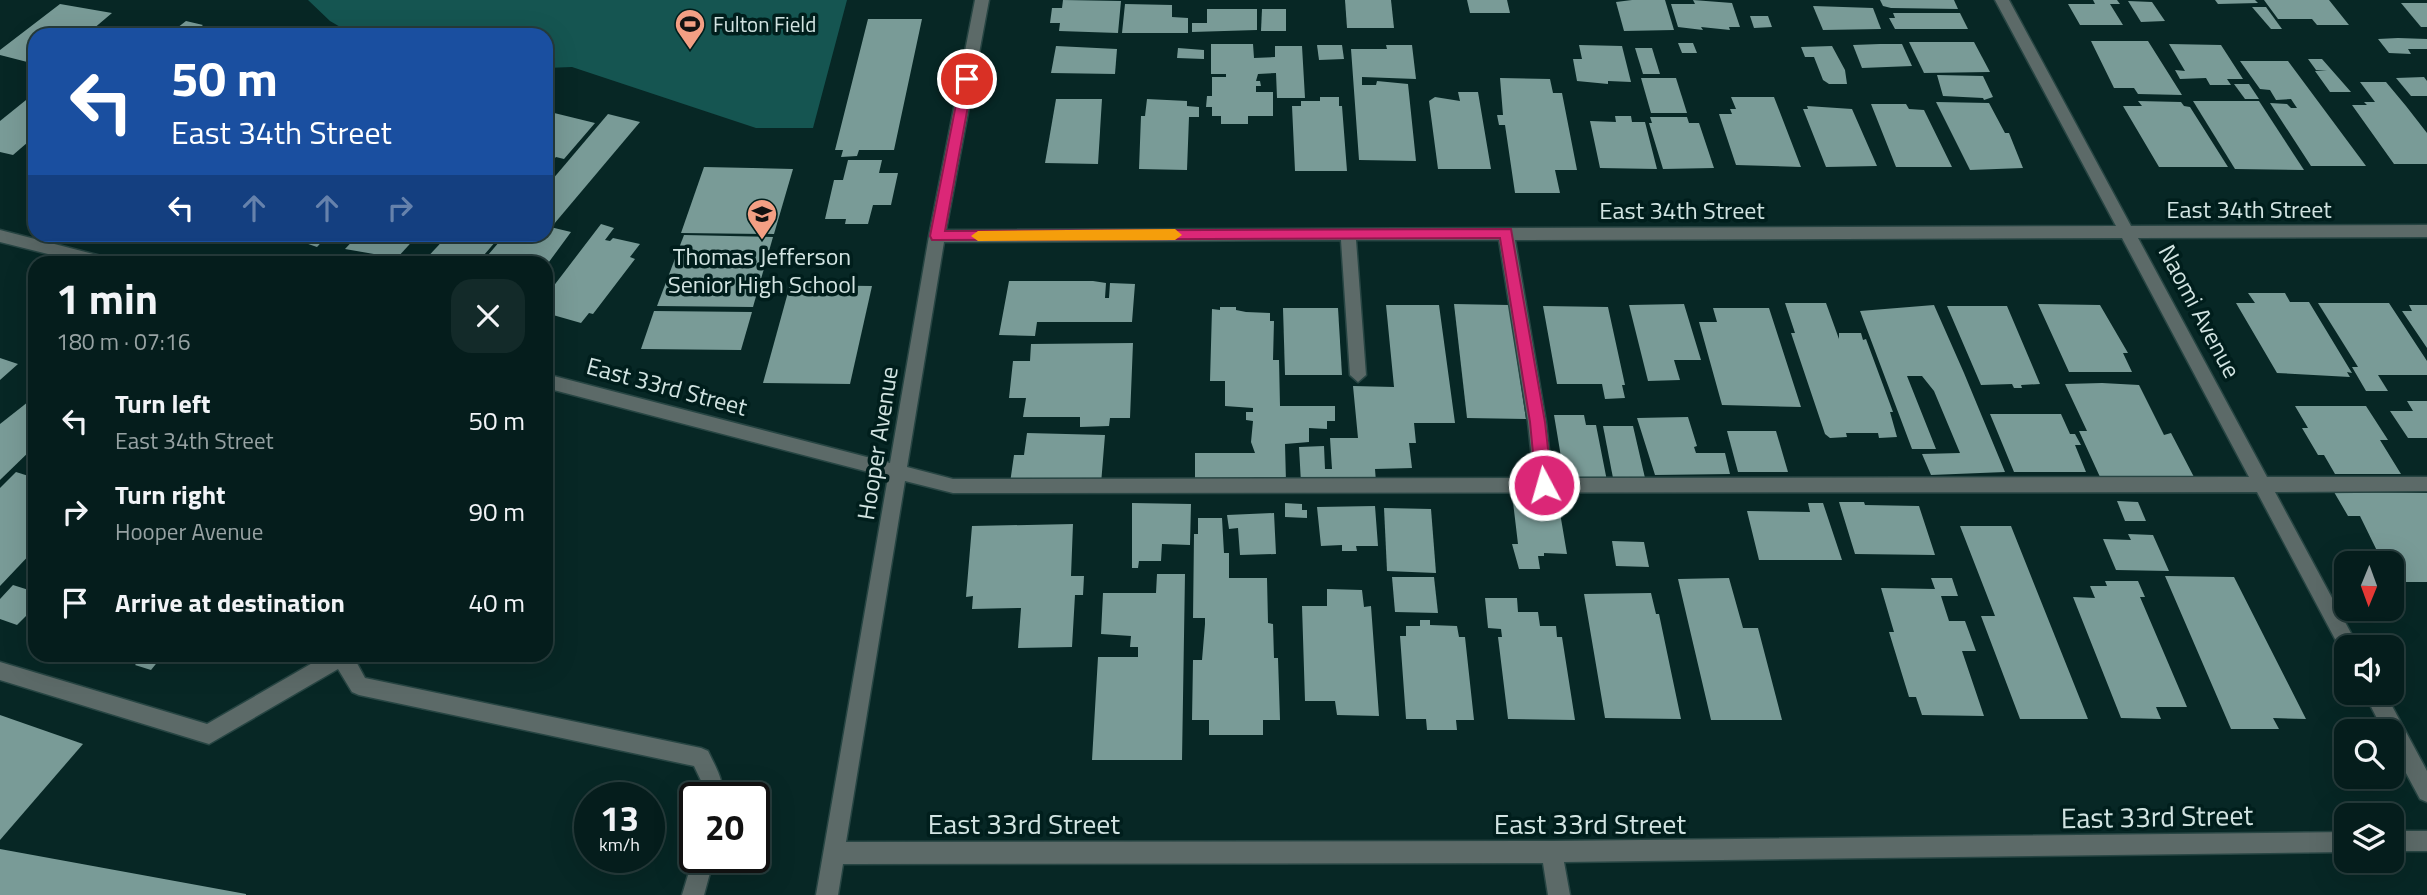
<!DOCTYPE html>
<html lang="en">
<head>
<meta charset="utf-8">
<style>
	body { margin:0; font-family:"Titillium Web",sans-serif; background:#132a29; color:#f1f3f6; height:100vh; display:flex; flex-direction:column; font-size:26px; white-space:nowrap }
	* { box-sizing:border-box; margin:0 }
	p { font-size:23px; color:#97a2a3 }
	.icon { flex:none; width:38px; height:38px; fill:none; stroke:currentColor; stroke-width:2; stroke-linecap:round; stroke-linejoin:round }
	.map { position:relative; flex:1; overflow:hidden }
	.panel { position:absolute; left:28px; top:256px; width:525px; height:406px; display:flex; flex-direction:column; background:#051d1c; border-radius:21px; box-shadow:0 7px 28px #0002,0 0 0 2px #263b3b }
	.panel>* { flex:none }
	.guide { position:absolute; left:28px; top:28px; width:525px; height:214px; border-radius:21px; box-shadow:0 7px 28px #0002,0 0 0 2px #263b3b; background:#1a4fa0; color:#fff; overflow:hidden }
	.needle { width:46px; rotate:181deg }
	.fabs { position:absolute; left:2334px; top:551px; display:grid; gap:14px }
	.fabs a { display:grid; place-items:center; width:70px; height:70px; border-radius:14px; background:#051d1c; box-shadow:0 7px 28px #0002,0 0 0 2px #263b3b; font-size:35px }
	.speed { position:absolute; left:574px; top:782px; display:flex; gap:14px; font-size:35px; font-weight:700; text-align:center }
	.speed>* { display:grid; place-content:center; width:91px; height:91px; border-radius:50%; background:#051d1c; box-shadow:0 7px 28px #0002,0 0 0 2px #263b3b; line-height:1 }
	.speed small { font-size:18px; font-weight:400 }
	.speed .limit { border:4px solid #111; border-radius:10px; background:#fff; color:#111 }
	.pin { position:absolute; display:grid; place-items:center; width:60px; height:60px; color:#fff; margin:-30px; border:4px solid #fff; border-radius:50%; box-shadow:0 2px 7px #0007 }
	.me { position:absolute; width:77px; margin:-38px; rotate:354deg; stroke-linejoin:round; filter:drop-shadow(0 0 5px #0008) }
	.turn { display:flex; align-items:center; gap:24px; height:147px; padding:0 28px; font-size:32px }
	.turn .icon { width:91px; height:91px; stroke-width:2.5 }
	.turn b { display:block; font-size:49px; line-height:60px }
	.lanes { display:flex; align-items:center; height:66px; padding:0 28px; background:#0003; justify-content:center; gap:35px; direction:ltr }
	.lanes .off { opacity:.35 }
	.round { display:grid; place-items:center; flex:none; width:74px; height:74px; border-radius:21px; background:#132a29 }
	.headline { display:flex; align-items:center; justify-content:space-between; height:119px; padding:0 28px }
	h1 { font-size:42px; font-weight:700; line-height:52px }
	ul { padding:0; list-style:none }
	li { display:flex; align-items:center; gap:21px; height:91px; padding:0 28px }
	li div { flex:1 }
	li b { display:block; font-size:26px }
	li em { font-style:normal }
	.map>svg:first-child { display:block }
	.green { fill:#155551 }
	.building { fill:#799b97 }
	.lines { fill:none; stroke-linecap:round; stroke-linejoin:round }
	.minor-casing { stroke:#274543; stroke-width:3 }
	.minor { fill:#5c6a68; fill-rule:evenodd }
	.route { fill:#db2777; stroke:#8e194d; stroke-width:2 }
	.slow { fill:#f59e0b }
	.labels { text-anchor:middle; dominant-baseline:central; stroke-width:7; stroke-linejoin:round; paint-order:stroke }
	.far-poi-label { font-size:21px; fill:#d2e4e2; stroke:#001e1c; text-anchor:start }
	.street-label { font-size:24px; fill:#d2e4e2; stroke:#001e1c }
	.poi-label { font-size:24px; fill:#d2e4e2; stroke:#001e1c }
	.near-street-label { font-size:28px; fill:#d2e4e2; stroke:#001e1c }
</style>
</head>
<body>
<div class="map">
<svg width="2427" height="895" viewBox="0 0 2427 895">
	<rect width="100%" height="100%" fill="#072725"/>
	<path class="green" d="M308,0H847L813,128H756L572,67L546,68V35H354L330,21Z"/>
	<g class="building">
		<path d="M1063,0L1121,1L1118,33L1059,31L1060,23H1050L1052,8H1062Z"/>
		<path d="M1345,0H1391L1394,28H1347Z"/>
		<path d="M1467,0H1507L1510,13H1470Z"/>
		<path d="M1632,0H1665L1674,30L1624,31L1616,2Z"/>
		<path d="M1693,0L1732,3L1740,27H1729L1730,30L1701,27L1703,30L1678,27L1671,4H1695Z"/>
		<path d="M1880,0H1954L1958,9L1891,8L1883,6Z"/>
		<path d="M2093,0H2117L2120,4H2110L2123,25H2080L2068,4H2095Z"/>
		<path d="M2215,0H2255L2258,3L2218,4Z"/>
		<path d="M2264,0H2329L2349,25H2317L2312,19H2278Z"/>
		<path d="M2128,1L2152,2L2165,21L2141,22Z"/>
		<path d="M2401,3H2427V27H2421Z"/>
		<path d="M60,4L112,13L86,35H35V64L0,55V50Z"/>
		<path d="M1125,4L1172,5V17L1188,18V33H1122Z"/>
		<path d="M1813,6L1873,8L1881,29L1823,30Z"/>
		<path d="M2252,7H2266L2282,29H2271Z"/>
		<path d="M1207,9H1257V30L1192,32V23H1207Z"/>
		<path d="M1262,9H1286V31H1261Z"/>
		<path d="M1893,13H1960L1968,29H1895L1889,18H1895Z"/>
		<path d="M1750,16H1768L1772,27L1754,28Z"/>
		<path d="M868,19H922L894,150H859L857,156L841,157L843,150H835Z"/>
		<path d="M186,21L203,25L191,35H168Z"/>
		<path d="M2398,38L2427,39V49H2408L2411,54L2389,53L2378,39Z"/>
		<path d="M2091,41H2148L2182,95L2138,94L2134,88H2114Z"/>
		<path d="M1909,42H1974L1990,72L1924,73Z"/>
		<path d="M1678,43H1693L1697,53H1682Z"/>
		<path d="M1211,44H1253L1254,58L1275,57V46H1302L1305,98H1277L1276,73L1258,74L1256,81H1260L1261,86H1256V92H1273V116H1248V124H1221V116H1212V107H1206L1207,96H1212V77H1226V74H1211Z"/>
		<path d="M1880,44H1902L1912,66L1862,68L1853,45Z"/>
		<path d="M2169,44L2221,45L2243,79H2227L2231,85H2210L2206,78L2180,79L2175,70L2185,71Z"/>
		<path d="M1317,45H1342L1344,59L1319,60Z"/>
		<path d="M1386,45H1412L1416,79L1362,77V85H1376L1377,81L1408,84L1416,161L1359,160L1351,49H1387Z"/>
		<path d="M1579,45L1622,46L1631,82L1608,81V84L1577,81L1573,59H1582Z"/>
		<path d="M1056,46L1117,49L1115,74L1051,73Z"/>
		<path d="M1832,46L1845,70L1847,84H1829L1823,80L1814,57H1805L1801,47Z"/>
		<path d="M1178,48L1204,50V59L1177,58Z"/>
		<path d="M1635,48H1652L1660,74H1643Z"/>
		<path d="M2308,59H2322L2351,92H2330L2315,71L2327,70H2316Z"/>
		<path d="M2240,61H2288L2366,166H2311L2270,103L2287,104L2291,108H2297L2291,99L2276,100L2270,90L2260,89Z"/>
		<path d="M1937,75L1983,76L1993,97L1984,100L1983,98L1943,96Z"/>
		<path d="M2424,77L2427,81V96H2411L2396,78Z"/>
		<path d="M1500,78L1550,79L1553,93H1562L1577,170H1555L1560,193H1515L1505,125H1499L1497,115H1503Z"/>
		<path d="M1641,78H1676L1687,113H1651Z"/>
		<path d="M2360,82H2386L2406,106L2427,133V164H2394L2352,105H2367L2364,102H2375Z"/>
		<path d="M2234,84H2249L2259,99H2245Z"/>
		<path d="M1458,92H1478L1491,169H1438L1429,101L1435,97L1460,101Z"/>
		<path d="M31,96L35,97V136L13,155L0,152V121Z"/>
		<path d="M1320,97H1339V106H1342L1347,171H1295L1292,106H1301V101H1320Z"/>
		<path d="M1731,97H1774L1801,167L1736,165L1719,114H1732L1730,109H1736Z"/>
		<path d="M1056,99H1102L1098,164L1045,163Z"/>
		<path d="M1147,99L1187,101V106L1199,107V117H1189L1187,170L1139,169L1141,116H1145Z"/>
		<path d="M2138,101L2181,102L2184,106L2190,107L2228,167H2159L2123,106H2142Z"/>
		<path d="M2193,101H2259L2304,170L2235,169Z"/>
		<path d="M1936,102L1989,103L2005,133H2009L2023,168L1970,170Z"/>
		<path d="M1871,104H1906L1909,109L1924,110L1952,167H1896Z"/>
		<path d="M1807,106L1852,109L1877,166L1826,167L1803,109H1808Z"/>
		<path d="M546,111L595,123L564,159L556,157L549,164L546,163Z"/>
		<path d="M608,114L640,122L554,224L546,222V187Z"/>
		<path d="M1615,116H1631L1632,122H1645L1657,169L1600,168L1590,121L1616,122Z"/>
		<path d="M1650,117H1687L1689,123H1699L1714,168L1663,169L1649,123H1652Z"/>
		<path d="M848,160H882L879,173H898L891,205H873L868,224H845L846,219H825L834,180H843Z"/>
		<path d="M704,167L793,169L774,234L681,233Z"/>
		<path d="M601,224L614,228L605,240L610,241L613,238L640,244L630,257L635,259L593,314L589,313L581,323L546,313V296Z"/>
		<path d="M546,226L571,232L546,266V262H482L506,234H546Z"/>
		<path d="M279,234H329L317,247Z"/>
		<path d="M359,234H419L397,258L345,249Z"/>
		<path d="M449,234H502L478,262H423Z"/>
		<path d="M684,235L773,237L753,307L657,306Z"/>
		<path d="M1009,281H1093L1106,283L1105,298H1109L1110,283L1135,284L1132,322H1037L1035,336L999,335Z"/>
		<path d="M790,285L872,286L850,384L763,383Z"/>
		<path d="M2248,293H2285L2290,302H2309L2352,373L2347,372L2350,377L2277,373L2236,303H2255Z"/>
		<path d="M1785,303H1826L1839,339V333H1861L1863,340L1866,339L1893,412H1890L1897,437L1879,438L1878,433H1846L1847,437L1830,438L1825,434L1791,333H1795Z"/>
		<path d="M2318,303H2389L2427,361V375H2378L2388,391H2366L2352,367H2358Z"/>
		<path d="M1454,304L1509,305L1526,419L1467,418Z"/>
		<path d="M1684,304L1701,360H1674L1680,380L1648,381L1629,305Z"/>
		<path d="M2038,304L2100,305L2128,353H2123L2132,372H2069Z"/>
		<path d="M1386,305H1439L1455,423H1414L1416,443H1409L1412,468L1375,469L1376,482L1301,483L1299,447L1324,446L1325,469H1332L1330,438H1358L1353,386L1394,387Z"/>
		<path d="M1934,305L1964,373L2005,472L1931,475L1922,454L1960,453L1934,391L1922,376H1907L1936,449H1912L1860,311Z"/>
		<path d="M2409,305H2427V348L2402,311H2412Z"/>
		<path d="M1543,306L1608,307L1625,385H1622L1625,398L1605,399L1602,384H1557Z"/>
		<path d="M1947,306H2007L2040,384L2021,385L2022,388H2014L2012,384L1981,385Z"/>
		<path d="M1220,307H1236V310L1246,312L1270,313V321H1274L1273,360H1279L1280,406H1335V421H1327V429L1309,428V442L1285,444L1286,482H1195V453H1255L1251,442L1253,421L1246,420V412H1253V408L1225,406V381H1210L1212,309L1220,310Z"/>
		<path d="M1283,308H1338L1342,375H1285Z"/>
		<path d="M1713,308H1769L1801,407L1722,405L1699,322H1717Z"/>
		<path d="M654,311L752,312L741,350L641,349Z"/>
		<path d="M1133,343L1130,418H1110L1109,426L1080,427V417H1023L1026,398H1009L1013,361H1030L1031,344Z"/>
		<path d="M0,358L18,364L0,380Z"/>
		<path d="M2102,383L2139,385L2164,435L2171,433L2194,477H2100L2079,431H2087L2065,384Z"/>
		<path d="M33,398L35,446L0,480V424Z"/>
		<path d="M2407,401H2427V438H2408L2390,411H2413Z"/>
		<path d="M2295,406H2366L2388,440H2380L2401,474H2335L2324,455H2318L2302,428H2308Z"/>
		<path d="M1990,414H2061L2070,434H2075L2081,445H2075L2086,472H2014Z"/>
		<path d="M1554,415H1584L1586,425H1596L1607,481H1565Z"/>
		<path d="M1688,417L1697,446L1694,447L1696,453H1725L1730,474L1655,475L1637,418Z"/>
		<path d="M1603,426H1633L1645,478H1613Z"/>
		<path d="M1727,431H1776L1788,472H1738Z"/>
		<path d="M1027,433L1105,435L1101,484L1010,483L1014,455H1024Z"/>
		<path d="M16,472L35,478V549L0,586V488Z"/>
		<path d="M2334,492L2427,493V582H2397L2392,574V564H2386L2380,557L2360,516H2348Z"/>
		<path d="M1558,501L1567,554L1544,553V556H1538L1540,569H1519L1512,544H1518L1513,502Z"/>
		<path d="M2117,501L2138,502L2146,521H2125Z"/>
		<path d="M1839,502H1864L1865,505L1919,506L1935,555L1855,554Z"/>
		<path d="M1132,503L1191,504L1190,545L1162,544L1161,561H1139L1138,568H1132Z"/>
		<path d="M1285,503L1302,504V510H1307V518L1285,517Z"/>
		<path d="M1808,503H1823L1842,560H1759L1747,511L1810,512Z"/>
		<path d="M1375,506L1378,546H1356L1357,551H1342V545L1321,546L1317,507Z"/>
		<path d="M1384,508L1431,509L1436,573L1387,571Z"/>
		<path d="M1274,513L1276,554L1240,555L1238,528L1229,529L1227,515Z"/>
		<path d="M1198,518H1222L1224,553H1229V578H1267L1268,623L1273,624L1274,658H1278L1280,720H1263V735H1209V720H1192L1193,660H1202L1205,624V618H1193L1194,534H1198Z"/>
		<path d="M1073,524L1071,576H1084L1083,595H1075L1072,647L1018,648L1021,608L972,609L973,596L966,597L972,526Z"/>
		<path d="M1960,526H2011L2088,719H2020L1981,616H1995Z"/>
		<path d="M2128,534L2153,535L2169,571L2116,570L2103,539L2131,540Z"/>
		<path d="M1612,541L1644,542L1649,567L1616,566Z"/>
		<path d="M1157,574H1185L1182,760H1092L1098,657H1138V647H1130L1131,636L1101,634L1103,593H1156Z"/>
		<path d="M2165,576L2234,577L2306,719L2273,718L2279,729H2231Z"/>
		<path d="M1392,577H1434L1438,613L1395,612Z"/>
		<path d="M1729,578L1743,628H1758L1782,720H1711L1678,579Z"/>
		<path d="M1931,578H1952L1958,596H1941L1949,621H1965L1976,651H1962L1984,716L1922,715L1916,697H1909L1889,632H1894L1881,588L1935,589Z"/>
		<path d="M2105,581H2138L2145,597H2140L2187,707H2156L2161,719L2121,718L2073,597L2095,598L2090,586H2107Z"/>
		<path d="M13,585L35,592V607L17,625L0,619V599Z"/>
		<path d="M1327,589L1362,590L1364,607L1371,606L1379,716L1337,715L1335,701H1305L1302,606H1327Z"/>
		<path d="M1651,593L1656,614H1659L1681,719L1605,718L1584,594Z"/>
		<path d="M1485,598H1517L1518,612H1538L1540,626H1556L1557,637H1562L1575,720L1508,719L1498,637H1502L1501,629L1488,628Z"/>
		<path d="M1420,620H1430V625L1457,626L1459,637H1465L1474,720H1456L1457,730H1427L1426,719H1406L1400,636H1406V626H1420Z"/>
		<path d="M145,654H164L151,670L135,665Z"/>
		<path d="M207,654H242L234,664Z"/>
		<path d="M0,715L83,744L0,840Z"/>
		<path d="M0,849L246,894V895H0Z"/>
	</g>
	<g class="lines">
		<g class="minor-casing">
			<g id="minor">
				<path d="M975,0H989L946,230L2116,226L1995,0H2009L2131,226L2427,225V237L2138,238L2267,477H2427V491L2275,492L2359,648H2347V656L2343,654L2257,492L953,493L905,481L846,842L1552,841L2347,832V852L1564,862L1570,895H1548L1543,863L843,864L838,895H816L888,477L546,388V374L890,463L929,236ZM2122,238L2249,477L1552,478L1546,422L1515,240ZM1341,240L1350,375L1358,382L1366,375L1356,240H1499L1528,422L1534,478L953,479L907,467L944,242Z"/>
				<path d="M0,230L101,256L109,262H80L0,242Z"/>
				<path d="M328,654H352L365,678L701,748L708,751C715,766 725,781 722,798H702L704,787L694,766L359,695L352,692L338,669L209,744L0,680V662L207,724Z"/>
				<path d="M2364,693H2385L2427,771V802L2420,799L2392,747V732H2384Z"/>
				<rect x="2392" y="831" width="35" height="20"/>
				<path d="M695,852V858H714L704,895H682Z"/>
			</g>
		</g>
		<use href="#minor" class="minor"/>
	</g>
	<path class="route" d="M967,74L973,79L945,231L1511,229L1545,422L1552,485L1550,490H1538L1536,485L1530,422L1500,238L932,240L930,236L961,79Z"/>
	<path class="slow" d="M1175,229L1182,235L1175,240L978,241L971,236L978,231Z"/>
	<defs>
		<g id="stadium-pin" transform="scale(1.575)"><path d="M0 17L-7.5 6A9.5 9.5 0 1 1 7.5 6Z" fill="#f39f84" stroke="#001e1c"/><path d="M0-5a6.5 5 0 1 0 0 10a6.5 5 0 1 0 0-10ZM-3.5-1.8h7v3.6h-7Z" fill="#111"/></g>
		<g id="school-pin" transform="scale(1.575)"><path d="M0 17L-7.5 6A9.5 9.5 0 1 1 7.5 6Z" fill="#f39f84" stroke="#001e1c"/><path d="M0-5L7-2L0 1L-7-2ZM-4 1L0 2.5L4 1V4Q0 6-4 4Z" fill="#111"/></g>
	</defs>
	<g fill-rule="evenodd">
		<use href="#stadium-pin" x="690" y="24"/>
		<use href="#school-pin" x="762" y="214"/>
	</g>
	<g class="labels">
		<g class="far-poi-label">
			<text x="713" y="24">Fulton Field</text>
		</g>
		<g class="street-label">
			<text x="2249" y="209">East 34th Street</text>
			<text x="1682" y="210">East 34th Street</text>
			<text transform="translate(2200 311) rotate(62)">Naomi Avenue</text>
			<text transform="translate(667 386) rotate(15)">East 33rd Street</text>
			<text transform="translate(877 443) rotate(-81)">Hooper Avenue</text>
		</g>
		<g class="poi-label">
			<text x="762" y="256">Thomas Jefferson<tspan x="762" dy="28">Senior High School</tspan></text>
		</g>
		<g class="near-street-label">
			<text transform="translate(2157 816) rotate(-1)">East 33rd Street</text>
			<text x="1024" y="823">East 33rd Street</text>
			<text x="1590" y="823">East 33rd Street</text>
		</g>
	</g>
</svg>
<div class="fabs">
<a><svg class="needle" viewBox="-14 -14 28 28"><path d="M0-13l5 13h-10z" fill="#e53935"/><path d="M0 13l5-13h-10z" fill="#97a2a3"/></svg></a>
<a><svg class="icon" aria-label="sound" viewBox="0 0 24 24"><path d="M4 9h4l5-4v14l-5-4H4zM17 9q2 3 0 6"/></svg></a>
<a><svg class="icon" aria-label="search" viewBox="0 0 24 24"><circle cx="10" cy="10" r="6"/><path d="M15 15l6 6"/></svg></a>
<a><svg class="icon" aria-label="layers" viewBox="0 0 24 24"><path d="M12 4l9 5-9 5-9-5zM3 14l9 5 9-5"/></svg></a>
</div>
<div class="speed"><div>13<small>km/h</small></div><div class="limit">20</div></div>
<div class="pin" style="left:967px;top:79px;background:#d93025"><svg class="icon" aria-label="arrive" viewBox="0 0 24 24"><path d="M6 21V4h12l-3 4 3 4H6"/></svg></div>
<svg class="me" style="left:1544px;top:485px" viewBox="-20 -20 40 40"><circle r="17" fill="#db2777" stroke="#fff" stroke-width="3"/><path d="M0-11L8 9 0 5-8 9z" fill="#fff"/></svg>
<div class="guide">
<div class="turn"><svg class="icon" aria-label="left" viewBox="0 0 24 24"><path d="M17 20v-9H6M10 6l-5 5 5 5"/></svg><div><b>50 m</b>East 34th Street</div></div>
<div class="lanes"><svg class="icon" aria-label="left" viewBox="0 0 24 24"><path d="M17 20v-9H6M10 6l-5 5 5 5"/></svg><svg class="icon off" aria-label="ahead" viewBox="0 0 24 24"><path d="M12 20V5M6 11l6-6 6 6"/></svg><svg class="icon off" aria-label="ahead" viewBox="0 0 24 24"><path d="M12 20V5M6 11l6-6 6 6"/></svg><svg class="icon off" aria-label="right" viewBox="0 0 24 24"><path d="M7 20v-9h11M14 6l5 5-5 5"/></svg></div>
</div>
<section class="panel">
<div class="headline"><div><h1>1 min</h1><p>180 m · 07:16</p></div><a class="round"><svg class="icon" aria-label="close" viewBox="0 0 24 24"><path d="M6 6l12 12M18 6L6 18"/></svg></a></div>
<ul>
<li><svg class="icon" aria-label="left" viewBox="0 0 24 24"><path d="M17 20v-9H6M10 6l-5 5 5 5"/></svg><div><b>Turn left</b><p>East 34th Street</p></div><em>50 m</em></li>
<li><svg class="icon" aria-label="right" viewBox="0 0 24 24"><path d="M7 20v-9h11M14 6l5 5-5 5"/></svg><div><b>Turn right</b><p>Hooper Avenue</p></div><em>90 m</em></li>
<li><svg class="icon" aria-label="arrive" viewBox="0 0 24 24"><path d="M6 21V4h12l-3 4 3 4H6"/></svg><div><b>Arrive at destination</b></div><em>40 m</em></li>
</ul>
</section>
</div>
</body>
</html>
